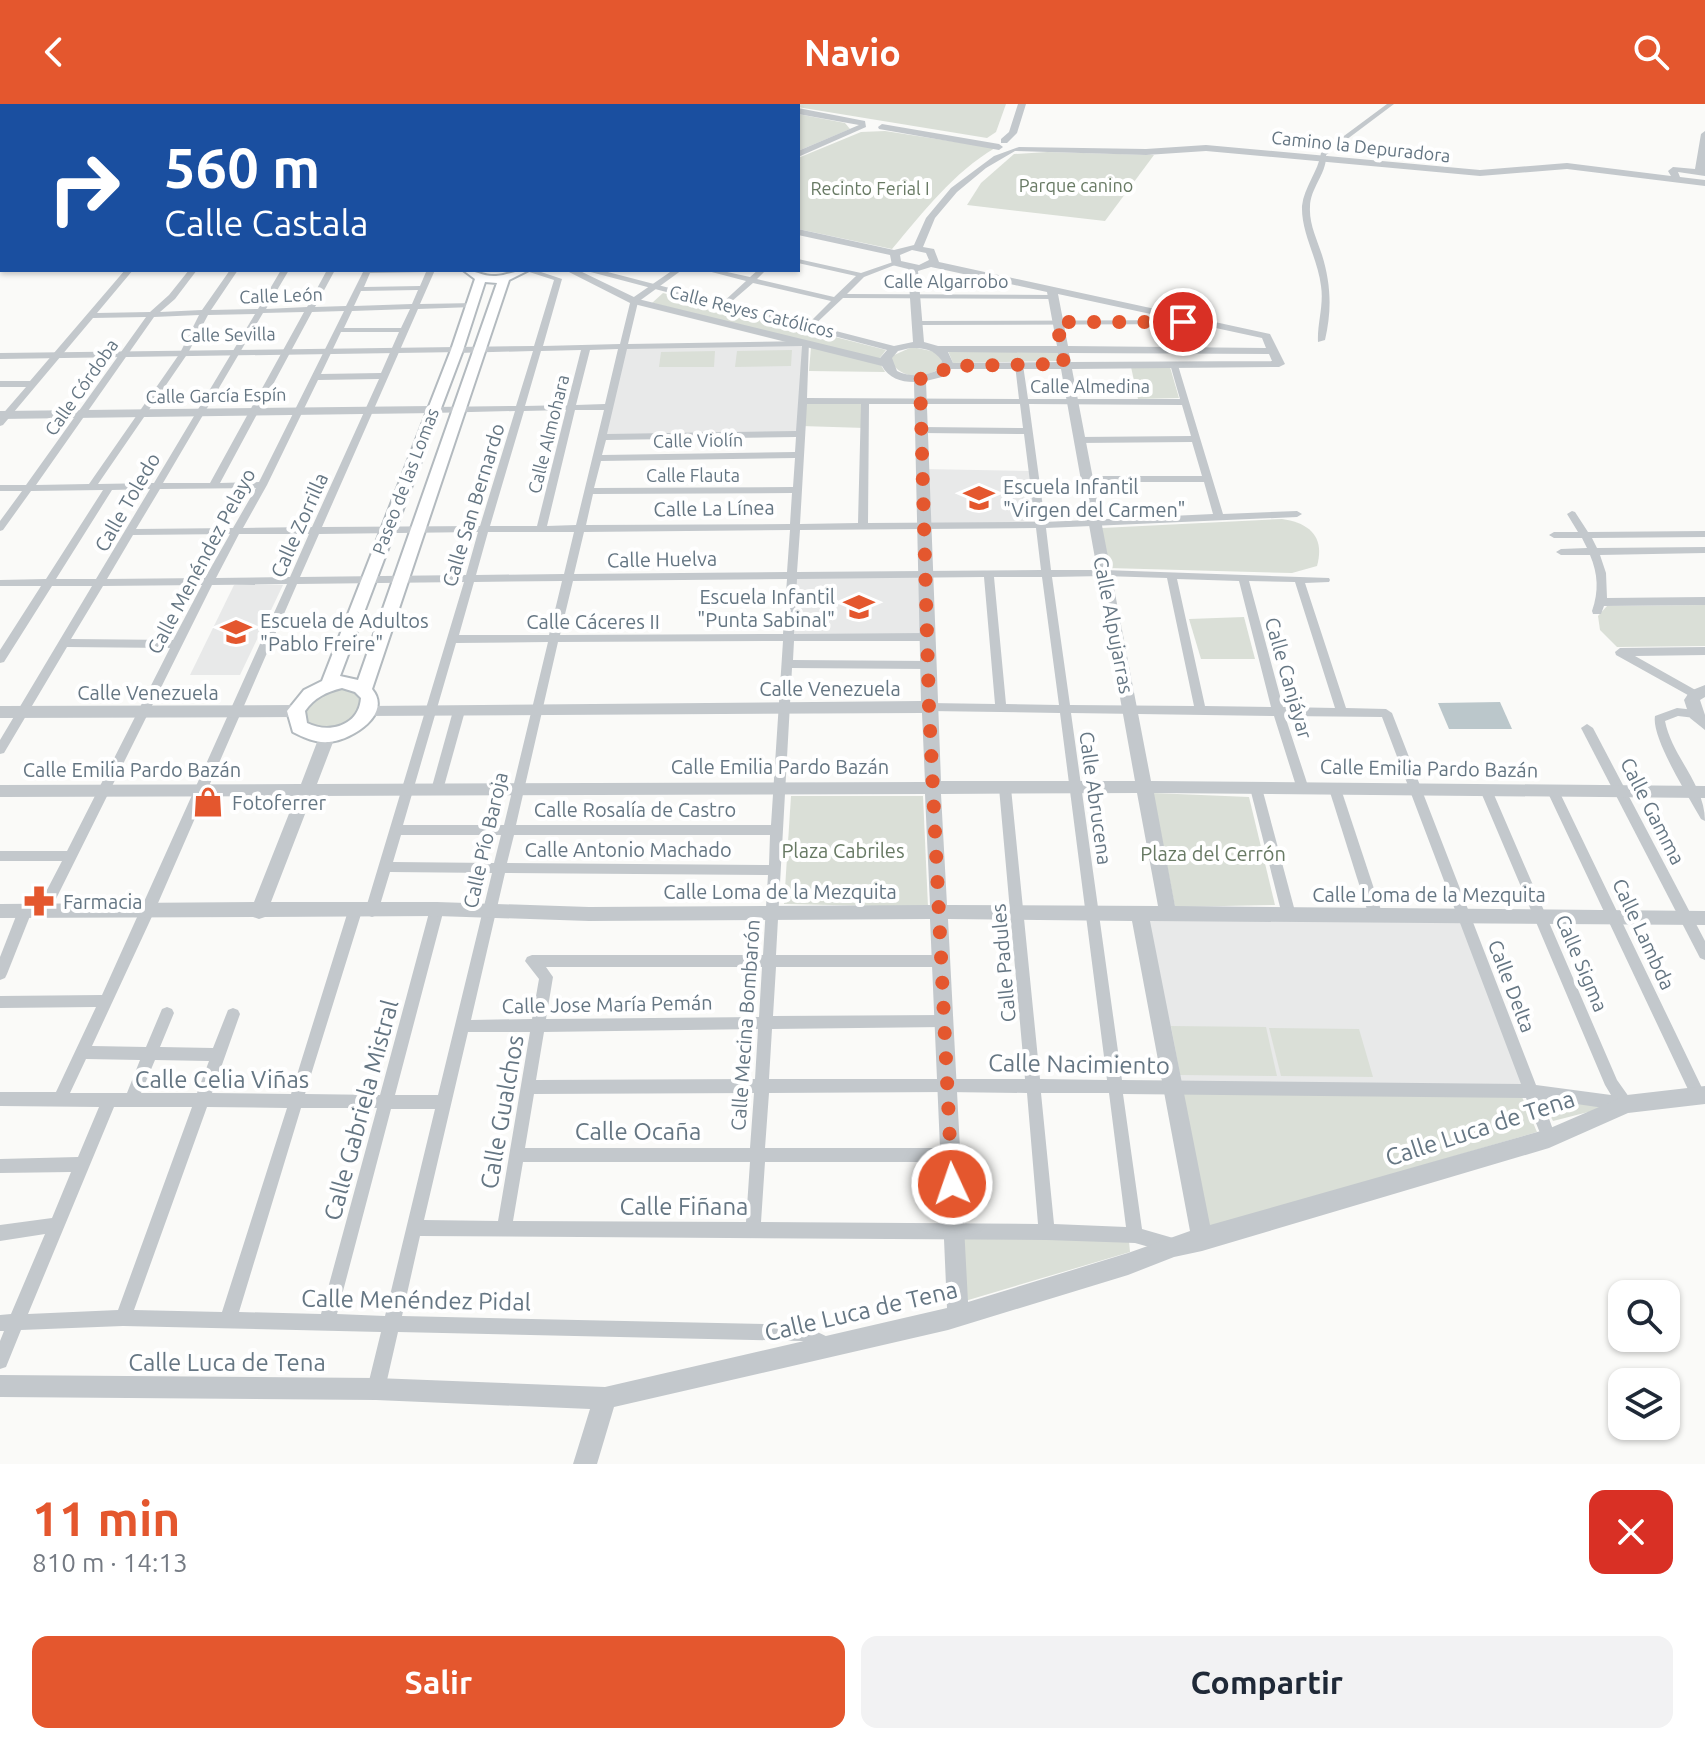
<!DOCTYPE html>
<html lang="es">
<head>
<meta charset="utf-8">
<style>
	body { margin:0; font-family:Ubuntu,sans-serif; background:#f2f2f3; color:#1f2937; height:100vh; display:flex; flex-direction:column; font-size:30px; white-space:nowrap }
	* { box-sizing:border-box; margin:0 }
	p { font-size:26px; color:#747a83 }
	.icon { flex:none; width:44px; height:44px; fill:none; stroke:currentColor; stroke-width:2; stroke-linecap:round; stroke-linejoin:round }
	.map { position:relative; height:1360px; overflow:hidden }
	.details { display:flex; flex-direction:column; background:#fff; flex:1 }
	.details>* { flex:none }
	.hud { position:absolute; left:0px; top:0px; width:800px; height:168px; box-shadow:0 2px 6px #0004; background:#1a4fa0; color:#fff; overflow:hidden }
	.controls { position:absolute; left:1608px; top:1176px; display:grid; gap:16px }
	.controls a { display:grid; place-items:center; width:72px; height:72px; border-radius:16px; background:#fff; box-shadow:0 2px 6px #0004; font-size:40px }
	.pin { position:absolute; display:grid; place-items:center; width:68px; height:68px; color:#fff; margin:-34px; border:4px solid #fff; border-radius:50%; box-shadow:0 2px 8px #0007 }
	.me { position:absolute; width:88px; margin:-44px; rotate:357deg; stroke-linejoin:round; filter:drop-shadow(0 0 6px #0008) }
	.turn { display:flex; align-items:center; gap:28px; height:168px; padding:0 32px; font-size:36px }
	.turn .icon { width:104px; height:104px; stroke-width:2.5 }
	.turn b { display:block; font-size:56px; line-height:68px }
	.round { display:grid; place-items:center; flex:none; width:84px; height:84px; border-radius:16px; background:#f2f2f3 }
	.head { display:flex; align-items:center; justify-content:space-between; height:136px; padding:0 32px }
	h1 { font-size:48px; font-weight:700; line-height:60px; color:#e4572e }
	.cta { display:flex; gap:16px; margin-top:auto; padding:16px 32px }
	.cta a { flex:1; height:92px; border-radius:16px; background:#e4572e; color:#fff; font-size:32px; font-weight:700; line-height:92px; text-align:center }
	.cta a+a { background:#f2f2f3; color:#1f2937 }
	header { display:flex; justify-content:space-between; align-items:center; height:104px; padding:0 32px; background:#e4572e; color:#fff; font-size:36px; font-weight:700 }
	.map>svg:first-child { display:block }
	.built { fill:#e8e9e9 }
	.green { fill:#dadfd7 }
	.water { fill:#bbc7cb }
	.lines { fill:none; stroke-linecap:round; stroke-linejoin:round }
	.secondary-casing { stroke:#b3babf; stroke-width:4 }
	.primary-casing { stroke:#b5babe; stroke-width:4 }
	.pedestrian { stroke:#c3c8cc; stroke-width:5 }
	.minor { fill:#c3c8cc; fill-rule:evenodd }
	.tertiary { fill:#c3c8cc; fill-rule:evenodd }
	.secondary { fill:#fff; fill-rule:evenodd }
	.primary { fill:#fff; fill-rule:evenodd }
	.route { stroke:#e4572e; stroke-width:14; stroke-dasharray:0 25.2 }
	.labels { text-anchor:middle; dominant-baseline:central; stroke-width:8; stroke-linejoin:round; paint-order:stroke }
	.far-street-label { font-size:18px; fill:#657683; stroke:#fff }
	.far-park-label { font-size:18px; fill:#687a64; stroke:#fff }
	.poi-label { font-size:20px; fill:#657683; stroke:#fff; text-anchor:start }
	.street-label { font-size:20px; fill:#657683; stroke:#fff }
	.park-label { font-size:20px; fill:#687a64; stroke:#fff }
	.near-street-label { font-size:24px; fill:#657683; stroke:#fff }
</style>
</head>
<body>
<header><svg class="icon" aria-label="back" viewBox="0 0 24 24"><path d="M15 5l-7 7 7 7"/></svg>Navio<svg class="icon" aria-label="search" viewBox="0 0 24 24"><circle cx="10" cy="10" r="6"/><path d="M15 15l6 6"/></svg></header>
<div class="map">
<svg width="1705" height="1360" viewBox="0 0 1705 1360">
	<rect width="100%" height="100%" fill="#fafaf8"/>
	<g class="built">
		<path d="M806,239L800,330L602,333L624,243Z"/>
		<path d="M922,365L1032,367L1039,421H924Z"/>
		<path d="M927,471V533L789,534L792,472Z"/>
		<path d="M234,481H283L240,571H190Z"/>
		<path d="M1140,811L1464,812L1530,987L1173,983Z"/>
	</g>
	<g class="green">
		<path d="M779,0H1006L996,28L987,34Z"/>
		<path d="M798,10L845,19L850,25L798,47Z"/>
		<path d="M885,27L995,44C953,69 924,107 892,145L798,125V54L861,28Z"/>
		<path d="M1047,48L1154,51L1105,117L967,101L981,79L1014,50Z"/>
		<path d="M663,189L886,246L879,255L652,199Z"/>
		<path d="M811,243L881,261L885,268L809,267Z"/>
		<path d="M912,243L936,248L943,257L942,262C927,276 900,276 890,256L892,252Z"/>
		<path d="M792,246L791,262L735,263L737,247Z"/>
		<path d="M715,247L714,263H659L661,248Z"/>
		<path d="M948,247L1058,248L1061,257L953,259Z"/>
		<path d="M1131,263H1170L1179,294L1138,295Z"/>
		<path d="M802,297H865V324L801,322Z"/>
		<path d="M1282,415C1310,419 1325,433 1317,462L1292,469L1108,464L1102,424Z"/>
		<path d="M1705,501V542L1617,543L1600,526L1598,512L1607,502Z"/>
		<path d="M1244,513L1255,555H1201L1189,515Z"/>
		<path d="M340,584L352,585L359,590C364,620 322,637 304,613C309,595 322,589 340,584Z"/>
		<path d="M1153,689L1249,693L1275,801L1175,803Z"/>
		<path d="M791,692H923L928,803L784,800Z"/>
		<path d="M1171,922L1266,923L1277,972L1180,971Z"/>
		<path d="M1269,924L1359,925L1373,973L1281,972Z"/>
		<path d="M1177,988L1522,993L1537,1028L1205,1125Z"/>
		<path d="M1541,994L1608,1003L1553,1017Z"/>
		<path d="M962,1133L1129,1137L1130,1148L965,1197Z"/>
	</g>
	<path class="water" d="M1500,598L1512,625H1449L1438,599Z"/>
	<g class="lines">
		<g class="secondary-casing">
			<g id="secondary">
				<path d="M291,0H301L303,2H293Z"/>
				<path d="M359,0H377L379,2H361Z"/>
				<path d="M463,166C475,166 484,173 496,172C508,171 517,166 529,166L509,176L372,585C393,610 352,636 329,638C315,639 305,634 293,628L287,607L304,586L322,577L451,246L475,175ZM485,178L497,179L358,576L340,572L463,246ZM342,584L355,588L361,594C359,622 329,630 307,619L305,607C314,594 326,588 342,584Z"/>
			</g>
		</g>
		<g class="primary-casing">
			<path id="primary" d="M2,152V161L0,162V153Z"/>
		</g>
		<path class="pedestrian" d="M20,2L50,0"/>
		<g class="minor">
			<path d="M229,0H242L246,2H233Z"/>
			<path d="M480,0H493L496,2H484Z"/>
			<path d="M1387,0H1394L1326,51C1327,70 1310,84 1310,103C1309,120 1317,135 1322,151C1331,180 1332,206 1325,236L1318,238C1317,220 1324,201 1321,182C1318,155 1301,129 1302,102C1304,83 1318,68 1321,49Z"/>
			<rect x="0" y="67" width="2" height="4"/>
			<rect x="0" y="79" width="2" height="5"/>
			<rect x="0" y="92" width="2" height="4"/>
			<rect x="0" y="107" width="2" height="4"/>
			<rect x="0" y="136" width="2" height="4"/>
			<path d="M798,155L861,169L896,157L900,159L864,173L847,190L1052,191L1056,193L1052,195L843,194L809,226H806V222L831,197L753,179L724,204L720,202L721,200L746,177L704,166H718L750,173L758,166H766L757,175L834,193L856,172L798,159Z"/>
			<path d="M0,162H2L3,166H0Z"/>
			<path d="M125,166H133L97,209L150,208L169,191L189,166H197L175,195L160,208L202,206L230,166H238L211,206L258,205L281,166H289L266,205L307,203L327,166H335L315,203L346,202L364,166H435L420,200L476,199L477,201L473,203L418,205L322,423L480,422L515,307L432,309L428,306L432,303L516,302L533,247L457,249L453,246L457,243L534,242L554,176L523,166H535L562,175L543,242L620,240L631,195L673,166H682L638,198L628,240L809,237L807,294L1019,295L1015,261L1019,258L1023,261L1028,295H1180L1170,260L1177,258L1223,410L1297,407L1302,410L1297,413L1046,424L1051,466H1104L1329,474L1330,476L1329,478L1305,479L1346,604L1386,605L1392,609L1536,981L1611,991L1605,981L1480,686L1482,683H1490L1492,686L1617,976L1634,1000L1632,1005L1625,1007L1542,995L1556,1034L1554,1039L1549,1041L1544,1039L1526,994L1123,990L1142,1125L1180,1136L1182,1142L1180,1148L1174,1150L1135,1139L1047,1136L420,1132L402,1212L803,1221L834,1236L836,1242L834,1248L828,1250L802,1237L398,1228L385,1285L382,1291L376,1294L370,1291L367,1285L381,1228L123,1222L21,1226L6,1263L0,1265V1237L4,1227H0V1211L11,1210L45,1130L0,1137V1121L52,1114L71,1068L0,1069V1055L78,1053L99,1003L0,1002V988H56L96,903L0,904V892L102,891L287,480L212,481L48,811L43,813L38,811L36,807L62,757H0V747H67L170,544L67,543L4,649L0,650V636L92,482H52L4,558L0,559V546L41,482H0V476L46,475L103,386L31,387L3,426L0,427V417L22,387H0V381H26L146,213L93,214L3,321L0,322V313L26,283H0V277H30ZM426,168L420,182L364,183L370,169ZM418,186L412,200L354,202L361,187ZM410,205L401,224H344L352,207ZM344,207L259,378L220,379L312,208ZM304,208L210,379H163L263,209ZM255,210L154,379L98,380L188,249L208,211ZM199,211L180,249L89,380L36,381L154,213ZM341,228H399L381,269L321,270ZM802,242L796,327L607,330L627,245ZM618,245L605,300L576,301L590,246ZM581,246L567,301L525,302L541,247ZM379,275L312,423L243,424L267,381L318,276ZM807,300H861L858,419L800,420ZM869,300H1020L1023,324L922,323L917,326L922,329L1024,330L1035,418L868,419ZM1029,300L1182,301L1191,332L1079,333L1074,336L1079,339L1192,338L1202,372H1086L1081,375L1086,378H1204L1213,410L1045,418ZM566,306L537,422H490L524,307ZM575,306H604L576,421L547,422ZM796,333L795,348L602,351L606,336ZM795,354L793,383L594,384L601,357ZM256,384L233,424L136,425L160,385ZM150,385L96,475H56L112,386ZM792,389L790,420L586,421L593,390ZM1036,424L1041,466L797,468L800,426ZM790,426L787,468L574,470L584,428ZM478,428L466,471L300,473L319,430ZM488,428H574L564,470L476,471ZM230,430L205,474L107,475L133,431ZM239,430H309L290,473L216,474ZM1104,472L1167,474L1194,602L1070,601L1052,473ZM984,473L995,600L929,599L923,603L929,607L1060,609L1107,976L1040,975L1011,684L1009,681H1001L999,684L1025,975H769L772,925L944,923L949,921L951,917L949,913L944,911L773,912L776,863H941L946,861L948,857L946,853L941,851H776L792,564L928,565L934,561L928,557L793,556L794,537H927L932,533L927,529L794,530L797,475ZM994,473H1042L1059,601L1006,600ZM787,475L783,530L560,531L573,477ZM1177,475L1239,477L1271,603L1205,602ZM562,477L549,531H459L474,478ZM1249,477L1295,478L1335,604L1283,603ZM464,478L365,807L367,811L372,813L377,811L390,768L492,769L438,991H395L444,805L442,801L437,799L432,801L430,805L380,991L305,990L362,807L360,803L355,801L350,803L348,807L291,990L212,989L240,910L238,906L233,904L228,906L213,944L160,943L174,909L172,905L167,903L162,905L146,943L92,942L155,806L297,480ZM202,481L173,536L71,535L103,482ZM783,537L771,721H516L558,538ZM548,538L504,721H403L456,539ZM1071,609L1274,612L1297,685L1299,688H1307L1309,685L1285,612L1382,613L1521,980L1122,976ZM401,731H501L494,759L393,758ZM514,731H770L769,761L507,759ZM505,769L768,771L763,851H532L527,853L525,857L539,875L532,915L471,916ZM546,863H762L759,913L546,915L553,873ZM758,925L755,975L536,976L544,928ZM468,928H530L498,1117L424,1116ZM86,955L140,956L127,989H70ZM155,956L209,957L197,989H141ZM947,988L1027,989L1038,1120L761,1118L765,1058H950L955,1056L958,1051L955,1046L950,1044H765L769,989ZM754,989L750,1044H525L534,990ZM1041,989H1109L1126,1123L1054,1120ZM114,1003H192L118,1206L28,1210ZM207,1003L287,1004L222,1208L134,1206ZM301,1004H377L321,1210L239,1208ZM391,1005H435L385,1212L337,1210ZM523,1058H750L746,1118L513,1117Z"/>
			<path d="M1202,216L1206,218L1205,220L917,221L913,219L917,217Z"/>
			<path d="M1572,407L1575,408L1588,428L1705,427V433L1592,434L1597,444L1705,443V449L1600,451L1606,469L1607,494L1705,493V501L1604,502L1601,510H1593L1592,507C1599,487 1598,470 1590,451H1561L1556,448L1561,445L1587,444L1582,434H1554L1549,431L1554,428H1578L1567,410Z"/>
			<path d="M1705,543V551L1635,552L1699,588L1701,591L1699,594L1695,595L1616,551L1615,548L1620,544Z"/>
			<path d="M459,603L465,607L443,686L441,689H433L431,686L453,607Z"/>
			<path d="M1677,604L1695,606L1701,610L1695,614L1678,612L1665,617C1672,653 1705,680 1705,717L1701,715C1689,693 1651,634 1655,612Z"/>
			<path d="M1587,620L1593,624L1705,837V856L1700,854L1581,624Z"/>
			<path d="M1256,679L1260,681L1262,684L1296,811L1294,815L1289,817L1284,815L1282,811L1250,684L1252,681Z"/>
			<path d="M1335,680L1339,682L1341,685L1383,812L1381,816L1376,818L1371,816L1369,812L1329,685L1331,682Z"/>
			<path d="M1553,682L1557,684L1559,687L1703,986L1705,990L1703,996L1698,998L1693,996L1547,687L1549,684Z"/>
			<path d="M25,801L30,803L32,807L7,870L5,874L0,876V853L18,807L20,803Z"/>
		</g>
		<g class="tertiary">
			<path d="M755,0H772L774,2H757Z"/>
			<path d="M1018,0H1026L1017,29L1007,39H1001V35L1009,28Z"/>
			<path d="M798,4L865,17L866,23L798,53V47L859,21L798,10Z"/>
			<path d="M882,20L999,40L1003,43L999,46L879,25L878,23Z"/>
			<path d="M1705,27V72L1678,68L1680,73L1705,76V82L1567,65L1480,72L1206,47L1146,51L1015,47L986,64L957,88L935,114L923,143L934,145L939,158L1270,230L1285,260L1279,263L1072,265L1151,677L1705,682V694L1154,689L1175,802L1705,807V821L1150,817L1210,1121L1548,1025L1627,991L1705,982V1000L1628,1009L1549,1044L1202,1147L1174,1153L1128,1171L948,1226L614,1303L597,1360H573L590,1305L376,1296L0,1293V1271L376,1274L605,1283L947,1204L930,815L589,817L437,812L265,813L259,815L253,813L0,814V800L254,798L296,692L0,693V681L301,680L319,633L327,627L335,633L317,680L925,678L922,609L364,612L361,608L369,602L921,597L914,278C900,278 889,274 882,262L630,199L565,166H578L638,195L880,254L887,246L583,166H600L894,242L913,238L908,165L892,161L890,151L798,131V125L894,146L914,141L926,114L951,84L994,52L1019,43L1146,45L1206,41L1480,66L1567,59L1671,72L1668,67L1673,63L1695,65L1701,30ZM912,146L926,149L929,156L919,161L901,157L900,151ZM931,163L1047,188L1057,242H938L924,238L918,167ZM1058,190L1262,234L1266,244L1068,242ZM910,244C924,244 934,245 942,257L940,265C926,272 911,274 897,267L892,254L898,247ZM948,248L1058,249L1060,258L953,259ZM1069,249L1269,250L1272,257L1071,258ZM951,265H1061L1135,677H941L926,277L942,273ZM1137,689L1158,802L947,801L941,690ZM925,690L930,801L589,803L437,798H271L312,692ZM948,815L1132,817L1190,1127L1128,1149L968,1198Z"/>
			<rect x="0" y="43" width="2" height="6"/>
			<path d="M457,243L463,246L461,248L0,255V249Z"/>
			<path d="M432,302L436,303V309L0,315V307Z"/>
			<path d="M1705,581V593L1700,596L1705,611V626L1690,614L1684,596L1690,587Z"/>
			<path d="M296,601L304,607L296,613L0,614V602Z"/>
		</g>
		<use href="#secondary" class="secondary"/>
		<use href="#primary" class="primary"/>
	</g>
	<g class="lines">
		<path class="route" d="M952,1080L929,603L920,275L938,271L948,262L1064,260L1057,218H1183"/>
	</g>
	<defs>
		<g id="school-bare" transform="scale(2.4)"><path d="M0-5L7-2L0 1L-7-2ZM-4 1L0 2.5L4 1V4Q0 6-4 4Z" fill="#e4572e" stroke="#fff" stroke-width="2.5" paint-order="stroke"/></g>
		<g id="shop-bare" transform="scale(2.4)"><path d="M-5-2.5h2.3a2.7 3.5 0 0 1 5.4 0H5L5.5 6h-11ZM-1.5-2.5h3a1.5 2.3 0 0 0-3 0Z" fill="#e4572e" stroke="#fff" stroke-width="2.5" paint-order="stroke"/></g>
		<g id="pharmacy-bare" transform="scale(2.4)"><path d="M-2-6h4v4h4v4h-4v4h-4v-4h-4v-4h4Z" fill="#e4572e" stroke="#fff" stroke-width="2.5" paint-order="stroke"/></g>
	</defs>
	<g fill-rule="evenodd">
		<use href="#school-bare" x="979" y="394"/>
		<use href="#school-bare" x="859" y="503"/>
		<use href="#school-bare" x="236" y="528"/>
		<use href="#shop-bare" x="208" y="698"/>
		<use href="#pharmacy-bare" x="39" y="797"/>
	</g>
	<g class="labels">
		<g class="far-street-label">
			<text transform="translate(1361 42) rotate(6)">Camino la Depuradora</text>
			<text x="946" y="177">Calle Algarrobo</text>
			<text transform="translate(281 191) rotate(-2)">Calle León</text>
			<text transform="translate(752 207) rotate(14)">Calle Reyes Católicos</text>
			<text transform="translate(228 230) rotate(-1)">Calle Sevilla</text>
			<text x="1090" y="282">Calle Almedina</text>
			<text transform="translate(81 283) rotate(-55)">Calle Córdoba</text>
			<text transform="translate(216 291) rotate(-1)">Calle García Espín</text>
			<text transform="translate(548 330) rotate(-76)">Calle Almohara</text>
			<text transform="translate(698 336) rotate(-1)">Calle Violín</text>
			<text x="693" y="371">Calle Flauta</text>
			<text transform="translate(405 377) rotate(-69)">Paseo de las Lomas</text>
		</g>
		<g class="far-park-label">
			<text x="1076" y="81">Parque canino</text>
			<text x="870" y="84">Recinto Ferial I</text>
		</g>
		<g class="poi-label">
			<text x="1003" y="382">Escuela Infantil<tspan x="1003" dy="23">"Virgen del Carmen"</tspan></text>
			<text x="835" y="492" text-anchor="end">Escuela Infantil<tspan x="835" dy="23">"Punta Sabinal"</tspan></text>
			<text x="260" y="516">Escuela de Adultos<tspan x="260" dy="23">"Pablo Freire"</tspan></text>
			<text x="232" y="698">Fotoferrer</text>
			<text x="63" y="797">Farmacia</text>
		</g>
		<g class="street-label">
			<text transform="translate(127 398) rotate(-60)">Calle Toledo</text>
			<text transform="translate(473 401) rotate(-73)">Calle San Bernardo</text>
			<text transform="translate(714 404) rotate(-1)">Calle La Línea</text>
			<text transform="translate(299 421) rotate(-66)">Calle Zorrilla</text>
			<text transform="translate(662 455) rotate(-1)">Calle Huelva</text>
			<text transform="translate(201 457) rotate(-62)">Calle Menéndez Pelayo</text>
			<text x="593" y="517">Calle Cáceres II</text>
			<text transform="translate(1114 521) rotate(79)">Calle Alpujarras</text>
			<text transform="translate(1289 574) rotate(74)">Calle Canjáyar</text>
			<text x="830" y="584">Calle Venezuela</text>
			<text x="148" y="588">Calle Venezuela</text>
			<text x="780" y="662">Calle Emilia Pardo Bazán</text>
			<text transform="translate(1429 664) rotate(1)">Calle Emilia Pardo Bazán</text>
			<text x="132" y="665">Calle Emilia Pardo Bazán</text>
			<text transform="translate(1096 694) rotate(82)">Calle Abrucena</text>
			<text x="635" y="705">Calle Rosalía de Castro</text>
			<text transform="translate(1653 707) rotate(63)">Calle Gamma</text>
			<text transform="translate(485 736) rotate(-77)">Calle Pío Baroja</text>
			<text x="628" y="745">Calle Antonio Machado</text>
			<text x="780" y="787">Calle Loma de la Mezquita</text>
			<text x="1429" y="790">Calle Loma de la Mezquita</text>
			<text transform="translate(1644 830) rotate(65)">Calle Lambda</text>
			<text transform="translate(1003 859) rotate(-95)">Calle Padules</text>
			<text transform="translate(1582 859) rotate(67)">Calle Sigma</text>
			<text transform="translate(1512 882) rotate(69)">Calle Delta</text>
			<text transform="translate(607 900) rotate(-1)">Calle Jose María Pemán</text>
			<text transform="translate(745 921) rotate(-86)">Calle Mecina Bombarón</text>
		</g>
		<g class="park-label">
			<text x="843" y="746">Plaza Cabriles</text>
			<text x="1213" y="749">Plaza del Cerrón</text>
		</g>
		<g class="near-street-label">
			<text transform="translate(1079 960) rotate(1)">Calle Nacimiento</text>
			<text x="222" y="975">Calle Celia Viñas</text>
			<text transform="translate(361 1006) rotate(-75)">Calle Gabriela Mistral</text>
			<text transform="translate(502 1008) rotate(-80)">Calle Gualchos</text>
			<text transform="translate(1480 1024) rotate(-18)">Calle Luca de Tena</text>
			<text x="638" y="1027">Calle Ocaña</text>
			<text x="684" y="1102">Calle Fiñana</text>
			<text transform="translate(416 1196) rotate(1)">Calle Menéndez Pidal</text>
			<text transform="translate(861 1207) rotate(-13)">Calle Luca de Tena</text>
			<text x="227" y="1258">Calle Luca de Tena</text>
		</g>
	</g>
</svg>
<div class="controls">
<a><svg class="icon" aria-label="search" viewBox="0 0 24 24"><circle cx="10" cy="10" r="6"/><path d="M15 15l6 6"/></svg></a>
<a><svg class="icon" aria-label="layers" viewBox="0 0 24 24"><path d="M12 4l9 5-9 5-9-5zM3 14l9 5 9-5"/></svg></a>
</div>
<div class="pin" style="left:1183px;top:218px;background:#d93025"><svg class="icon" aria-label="arrive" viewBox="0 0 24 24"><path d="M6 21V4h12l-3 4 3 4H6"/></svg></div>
<svg class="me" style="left:952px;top:1080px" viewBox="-20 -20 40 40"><circle r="17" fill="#e4572e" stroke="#fff" stroke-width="3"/><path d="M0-11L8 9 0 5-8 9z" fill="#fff"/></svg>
<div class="hud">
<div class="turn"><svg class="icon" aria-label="right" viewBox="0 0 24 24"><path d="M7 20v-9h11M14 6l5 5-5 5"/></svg><div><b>560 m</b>Calle Castala</div></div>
</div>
</div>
<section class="details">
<div class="head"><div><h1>11 min</h1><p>810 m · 14:13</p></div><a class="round" style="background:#d93025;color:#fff"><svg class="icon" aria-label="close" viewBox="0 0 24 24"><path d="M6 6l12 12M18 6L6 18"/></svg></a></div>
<div class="cta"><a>Salir</a><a>Compartir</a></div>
</section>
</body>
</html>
